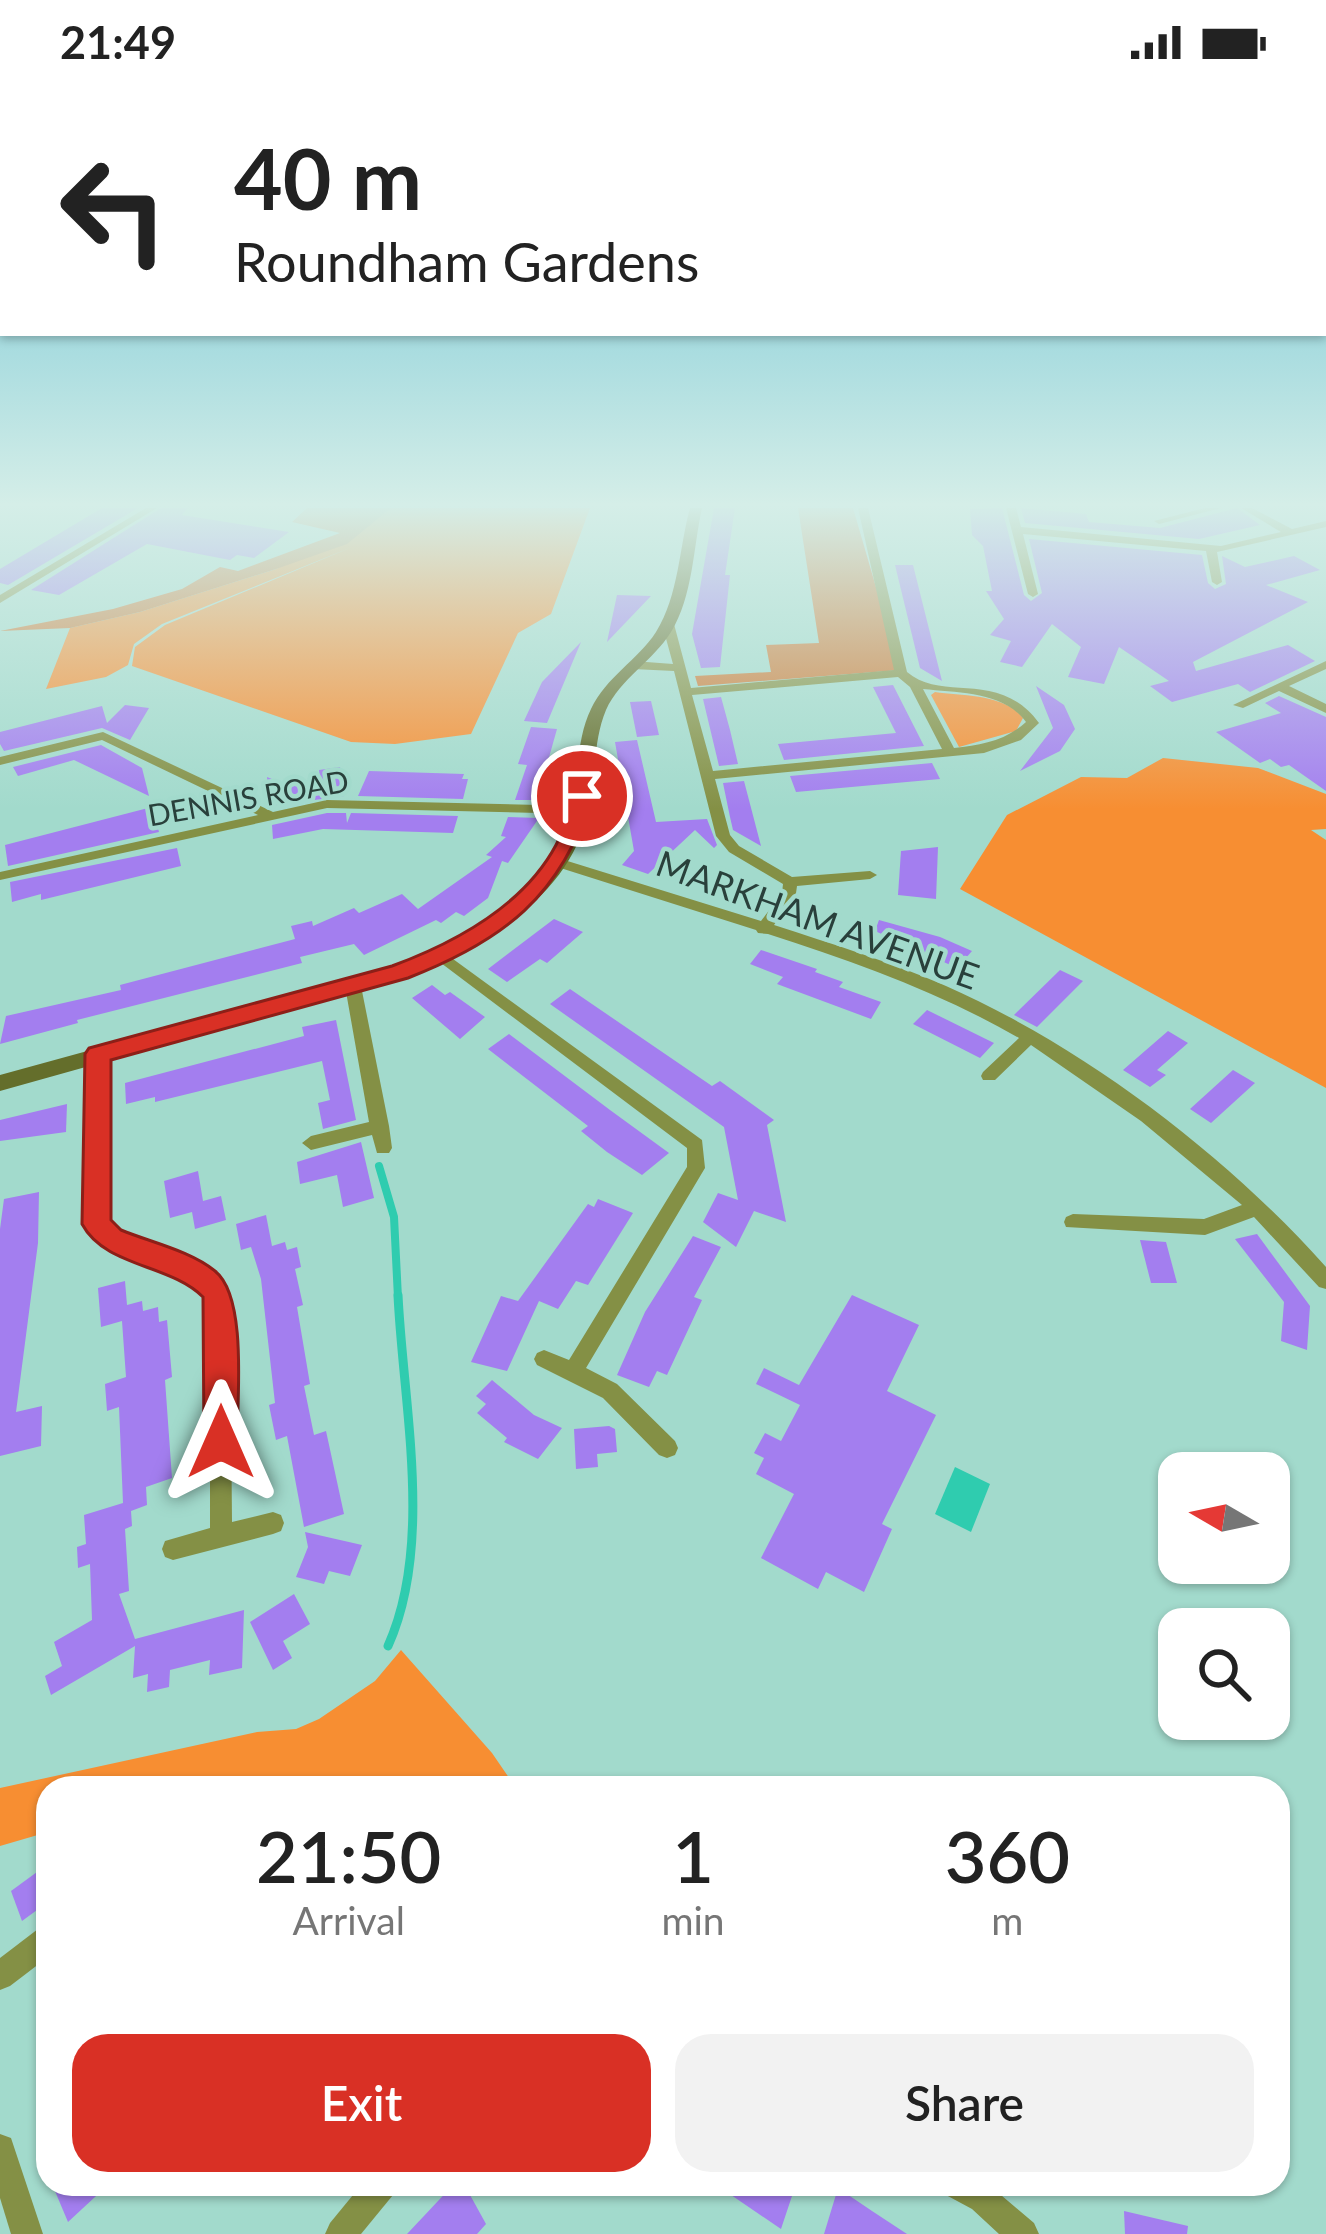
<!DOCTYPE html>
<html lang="en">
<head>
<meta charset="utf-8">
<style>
	body { margin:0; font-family:Lato,sans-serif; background:#f2f2f2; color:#222; height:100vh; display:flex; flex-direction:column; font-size:45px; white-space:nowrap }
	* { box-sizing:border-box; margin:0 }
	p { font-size:39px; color:#767676 }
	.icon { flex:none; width:66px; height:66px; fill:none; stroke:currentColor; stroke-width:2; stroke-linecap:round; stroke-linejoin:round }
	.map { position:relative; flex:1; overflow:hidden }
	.details { position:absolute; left:36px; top:1692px; width:1254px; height:420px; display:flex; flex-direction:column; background:#fff; border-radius:36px; box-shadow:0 3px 9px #0004 }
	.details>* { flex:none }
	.guide { position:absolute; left:0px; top:0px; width:1326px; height:252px; box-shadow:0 3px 9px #0004; background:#fff; color:#222; overflow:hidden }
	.needle { width:78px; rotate:279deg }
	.controls { position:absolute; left:1158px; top:1368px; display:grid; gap:24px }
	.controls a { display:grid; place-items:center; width:132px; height:132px; border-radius:24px; background:#fff; box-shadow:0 3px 9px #0004; font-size:60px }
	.pin { position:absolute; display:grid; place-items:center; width:102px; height:102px; color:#fff; margin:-51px; border:6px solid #fff; border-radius:50%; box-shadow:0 3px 12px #0007 }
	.me { position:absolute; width:132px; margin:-66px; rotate:0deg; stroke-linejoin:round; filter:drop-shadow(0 0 9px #0008) }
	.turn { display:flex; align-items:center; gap:42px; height:252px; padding:0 36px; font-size:54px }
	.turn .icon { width:156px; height:156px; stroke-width:2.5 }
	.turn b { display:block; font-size:84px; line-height:102px }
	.eta { display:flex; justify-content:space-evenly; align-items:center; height:204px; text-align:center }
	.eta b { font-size:72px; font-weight:600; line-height:84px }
	.button { display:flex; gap:24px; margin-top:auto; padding:24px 36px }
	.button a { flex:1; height:138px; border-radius:36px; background:#d93025; color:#fff; font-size:48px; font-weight:600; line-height:138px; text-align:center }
	.button a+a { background:#f2f2f2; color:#222 }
	.status { display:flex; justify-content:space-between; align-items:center; height:84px; padding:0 60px; background:#fff; direction:ltr }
	.status svg { height:33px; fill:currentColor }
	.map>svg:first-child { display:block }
	.green { fill:#f78e32 }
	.forest { fill:#cd7a35 }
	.water { fill:#2fccaf }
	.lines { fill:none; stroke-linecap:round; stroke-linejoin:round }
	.stream-far1 { stroke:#2fccaf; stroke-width:8 }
	.stream { stroke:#2fccaf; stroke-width:9 }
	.building { fill:#a37eef }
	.minor { fill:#849045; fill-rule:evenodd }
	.secondary { fill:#646e2b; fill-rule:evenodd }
	.route { fill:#d93025; stroke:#8d1f18; stroke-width:3 }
	.labels { text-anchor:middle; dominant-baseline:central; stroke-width:9; stroke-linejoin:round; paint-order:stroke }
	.far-street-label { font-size:30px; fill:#29403b; stroke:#a2dacc }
	.street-label { font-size:36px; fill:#29403b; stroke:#a2dacc }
</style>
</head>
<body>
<div class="status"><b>21:49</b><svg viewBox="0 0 49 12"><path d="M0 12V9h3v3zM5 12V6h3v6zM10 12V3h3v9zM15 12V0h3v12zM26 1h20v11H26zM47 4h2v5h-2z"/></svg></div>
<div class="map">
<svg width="1326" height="2150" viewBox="0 0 1326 2150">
	<rect width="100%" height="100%" fill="#a2dacc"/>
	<g class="green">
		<path d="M389,424H590L551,530L518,549L471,650L395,660L351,658L132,582L135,563L165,541L352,463L162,540L134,560L128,581L106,593L46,605L70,544L140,528L276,485Z"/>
		<path d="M935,608C963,612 1005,610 1023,634L1016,647L959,663L931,611Z"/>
		<path d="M1163,674L1258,684L1326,710V745L1311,746L1326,756V1004L960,805L1007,731L1081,693L1127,694Z"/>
		<path d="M401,1566L492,1669L516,1704H48V1748L0,1762V1704L257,1648L296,1645L319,1635L375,1597Z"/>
	</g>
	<g class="forest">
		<path d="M307,424H391L347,460L276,485L140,528L70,544L0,547L113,525L182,505L220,483L238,487L340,449L292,438Z"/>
		<path d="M798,424H853L900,586L698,602L695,592L771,588L766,561L819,559Z"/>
	</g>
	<path class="water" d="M955,1383L990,1400L971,1448L935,1430Z"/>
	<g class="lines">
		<path class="stream-far1" d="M379,1082L394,1133L398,1214"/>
		<path class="stream" d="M388,1562C434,1460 403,1320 398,1211"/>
	</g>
	<g class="building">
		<path d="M102,424H138L8,501L0,499V485Z"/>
		<path d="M161,424H188L182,431L289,448L254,474L237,471L230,476L147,460L59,511L31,506Z"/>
		<path d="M714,424H735L725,491H730L720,583L701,584L692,550Z"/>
		<path d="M1002,424L1024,511L1031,517L1042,509L1029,455L1202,471L1208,499L1215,505L1226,500L1222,472L1245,483L1294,472L1320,486L1266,501L1308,518L1193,578L1196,587L1288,561L1315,577L1250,608L1238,600L1172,618L1150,602L1169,597L1119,563L1104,600L1068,593L1081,563L1052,540L1022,583L1000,578L1011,557L990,551L1004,535L986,507H992L983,462L972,451L970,425Z"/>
		<path d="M1021,424L1086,430L1089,438L1160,444L1237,424L1260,441L1199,455L1025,439Z"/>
		<path d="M895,481H913L942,597L920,584Z"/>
		<path d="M617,511L651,512L607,558Z"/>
		<path d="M581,558L547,639L524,637L542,598Z"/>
		<path d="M893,601L924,662L784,676L778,660L896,649L873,603Z"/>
		<path d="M1036,602L1064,621L1075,645L1060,667L1020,687L1053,644Z"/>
		<path d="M1279,612L1326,633V707L1289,681L1281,683L1270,675L1260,679L1216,648L1281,629L1265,619Z"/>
		<path d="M721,613L730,646L738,680L719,682L703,615Z"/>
		<path d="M651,617L659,651L637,653L630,618Z"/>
		<path d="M125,621L149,624L130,656L102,644L4,667L0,660V648L102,622L107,639Z"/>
		<path d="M531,643L557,645L537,716H515L527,681L518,680Z"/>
		<path d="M637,656L656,738L707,735L717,761L714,764L695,746L648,790L622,781L634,767L615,658Z"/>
		<path d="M101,661L142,684L149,712L74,676L18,692L13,683Z"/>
		<path d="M932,679L940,695L796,708L790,692Z"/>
		<path d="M340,683L344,712L270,722L267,693L284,700L320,695L319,686Z"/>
		<path d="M369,687L464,690L462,695H468L463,715L358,712Z"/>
		<path d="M744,697L761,762L733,746L730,733L723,699Z"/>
		<path d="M152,723L159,748L8,782L5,761Z"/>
		<path d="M327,729H346L347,739L351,729L458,732L453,749L323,745L273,755L272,741Z"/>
		<path d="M508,733L539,734L508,779L502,777L488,814L464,832L456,828L441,839L436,836L364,871L354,860L300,873L302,879L77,936L78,939L0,960L6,932L121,906L120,901L295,855L291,842L312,837L313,842L354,824L359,829L402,810L418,825L492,773L486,771L506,753L501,752Z"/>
		<path d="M938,763L936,815L898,811L901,767Z"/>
		<path d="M177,764L181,782L41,816V810L12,818L10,798Z"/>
		<path d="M554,835L583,848L547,879L540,875L507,898L488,885Z"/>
		<path d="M879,836L940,853L972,867L957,884L875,847Z"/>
		<path d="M761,866L817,885L815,888L843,898L839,903L881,918L871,935L777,900L783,893L750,880Z"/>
		<path d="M1060,886L1083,897L1037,943L1014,931Z"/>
		<path d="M432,901L445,911L450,908L485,933L460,955L412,914Z"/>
		<path d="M570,905L712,1002L720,997L774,1036L767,1041L786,1138L754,1127L736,1163L703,1138L718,1109L738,1116L724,1043L550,920Z"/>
		<path d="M927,926L994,959L980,974L913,940Z"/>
		<path d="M336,936L356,1036L323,1045L318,1019L330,1016L322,977L155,1018V1013L126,1020L125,999L304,952L302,943Z"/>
		<path d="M1168,947L1188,959L1157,986L1166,991L1150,1003L1123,986Z"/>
		<path d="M509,950L610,1026L669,1069L642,1091L607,1068L581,1047L588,1042L488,965Z"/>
		<path d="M1233,986L1255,999L1211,1039L1190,1025Z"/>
		<path d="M67,1020L66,1048L0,1057V1036Z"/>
		<path d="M361,1058L374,1114L343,1123L337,1091L300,1100L297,1078Z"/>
		<path d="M198,1087L203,1117L221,1112L226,1136L195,1145L192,1128L170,1134L164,1097Z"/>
		<path d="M39,1108L38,1159L16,1328L42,1322L41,1362L0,1372V1145L4,1115Z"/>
		<path d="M598,1115L633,1129L588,1201L576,1197L558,1225L539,1217L507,1287L471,1278L501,1212L518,1217L588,1120L594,1123Z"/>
		<path d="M266,1131L272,1162L285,1158L287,1166L297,1163L301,1183L295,1185L303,1221L297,1223L310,1300L304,1302L314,1351L326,1347L344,1430L304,1443L287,1352L276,1356L269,1321L275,1319L261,1195L251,1163L241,1166L236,1140Z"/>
		<path d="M1257,1150L1310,1222L1307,1266L1281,1257L1284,1218L1235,1155Z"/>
		<path d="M693,1152L721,1163L694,1213L702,1216L667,1291L657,1287L649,1303L617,1291L645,1228Z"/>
		<path d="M1140,1156L1166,1158L1177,1199H1151Z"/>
		<path d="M125,1197L127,1221L142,1217L143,1227L158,1223L159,1238L167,1236L172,1293L165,1296L172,1394L146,1403L147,1421L131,1427L132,1442L125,1445L129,1507L119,1510L135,1555L244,1526L242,1584L209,1591L210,1576L170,1586L169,1603L147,1608L148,1590L133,1594L135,1562L51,1611L45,1592L62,1582L54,1558L92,1536L90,1480L78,1484L77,1463L86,1460L84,1431L123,1419L119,1323L107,1327L105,1300L126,1293L122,1237L101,1243L98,1204Z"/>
		<path d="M852,1211L919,1241L887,1307L936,1331L882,1440L892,1445L864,1508L826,1488L818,1505L761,1474L794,1410L756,1390L764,1374L754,1369L765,1349L781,1357L800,1321L756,1300L764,1284L799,1301Z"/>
		<path d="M492,1296L534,1331L562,1344L538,1375L504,1358L507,1354L477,1329L486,1320L476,1312Z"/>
		<path d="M609,1342L615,1345L617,1368L597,1370L598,1383L576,1385L574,1345Z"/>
		<path d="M305,1448L362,1461L350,1492L329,1487L324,1500L296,1493L308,1463Z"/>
		<path d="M294,1510L310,1540L283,1557L292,1574L273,1586L250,1538Z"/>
		<path d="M48,1780V1818L22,1837L11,1807Z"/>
		<path d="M52,2100H109L68,2138Z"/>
		<path d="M454,2100H464L486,2140L477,2150H407Z"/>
		<path d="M715,2100H796L781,2145Z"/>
		<path d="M838,2104L872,2127L907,2150H824Z"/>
		<path d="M1124,2127L1188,2142L1187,2150H1125Z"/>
	</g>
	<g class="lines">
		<g class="minor">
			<path d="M146,424H157L0,519V511Z"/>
			<path d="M858,424H868L907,588C943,619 998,584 1039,639L1021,656L984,669L715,695L730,751L739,762L792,793L870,787L877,791L870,795L797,802L796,809L774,841C832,860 891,878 946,902C1086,964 1225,1070 1326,1183V1205L1319,1203L1254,1133L1205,1151L1066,1143L1064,1138L1066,1133L1073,1130L1204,1135L1242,1121L1141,1037L1031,961L995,996H983L981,992L983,988L1019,954C939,908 855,878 768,850L758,849L756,846L551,781L549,778L556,774L561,775L761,837L782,809L783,800L729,768L716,752L674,587L633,585L627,581L633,577L673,580L662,540L668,537L674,540L691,604L894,586ZM898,593L910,603L942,665L713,687L692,611ZM923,605C959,609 1003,607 1026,638C1005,657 981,661 954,664Z"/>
			<path d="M1006,424H1016L1021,443L1221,462L1281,448L1241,424H1252L1292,445L1326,437V443L1217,468L1222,498L1217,501L1212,498L1206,467L1023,450L1038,510L1033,513L1028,510Z"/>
			<path d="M1205,424H1221L1159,440L1154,437Z"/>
			<path d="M1326,577V585L1289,602L1326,620V629L1279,607L1243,624L1233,621Z"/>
			<path d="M103,648L273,728L327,716L581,722L588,726L581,730L327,724L0,796V788L258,731L102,656L0,681V673Z"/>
			<path d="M442,867L702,1056L705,1084L702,1089L586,1284L617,1300L675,1357L678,1364L675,1371L667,1374L659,1371L603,1314L537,1281L534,1275L537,1269L544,1266L569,1276L687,1083V1064L437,876L434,872Z"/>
			<path d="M353,897L361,902L389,1042L392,1064L389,1069H377L372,1051L311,1066L302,1059L311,1052L369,1038L345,902Z"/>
			<path d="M98,965L106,971V1137C148,1177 200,1159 230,1218L232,1438L273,1428L281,1431L284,1439L281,1447L273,1450L173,1476L165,1473L162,1465L165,1457L210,1444V1219C185,1172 117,1183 88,1140L90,971Z"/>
			<path d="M48,1841V1873L10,1902L0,1906V1874L38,1845Z"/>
			<path d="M0,2050L11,2054L43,2150H11L0,2114Z"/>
			<path d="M362,2100H398L393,2111L361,2150H325L330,2139Z"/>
			<path d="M941,2100H988L1034,2139L1039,2150H999L972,2125L946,2111Z"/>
		</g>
		<path class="secondary" d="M690,424H702C693,465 693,512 671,548C653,577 620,595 606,626C593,657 596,692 589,725C570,814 485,861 407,893L0,1007V991L393,883C467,853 552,810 571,724C579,691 576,656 591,625C606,593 638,576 656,548C679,511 679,464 690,424Z"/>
	</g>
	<linearGradient id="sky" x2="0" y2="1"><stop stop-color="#5ebed1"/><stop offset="0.58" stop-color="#d5eee8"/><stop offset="1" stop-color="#d5eee8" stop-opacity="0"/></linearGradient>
	<rect width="1326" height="725" fill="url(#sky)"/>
	<path class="route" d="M575,708L592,712C562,812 503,857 408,894L111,976V1136L121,1146C150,1158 191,1167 215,1187C248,1213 237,1317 237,1358L232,1369L221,1374L209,1369L204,1358L203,1213C170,1180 105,1183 82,1140L85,970L89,964L392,882C454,859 523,823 556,761C565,745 566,725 575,708Z"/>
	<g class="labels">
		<g class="far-street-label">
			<text transform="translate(248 713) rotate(-10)">DENNIS ROAD</text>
		</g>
		<g class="street-label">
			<text transform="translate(818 835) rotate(20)">MARKHAM AVENUE</text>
		</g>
	</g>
</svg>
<div class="controls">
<a><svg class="needle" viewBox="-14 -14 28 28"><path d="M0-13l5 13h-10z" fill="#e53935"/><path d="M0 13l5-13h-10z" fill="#767676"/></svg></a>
<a><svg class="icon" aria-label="search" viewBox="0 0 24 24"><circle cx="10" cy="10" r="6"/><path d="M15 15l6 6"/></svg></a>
</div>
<div class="pin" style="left:582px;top:712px;background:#d93025"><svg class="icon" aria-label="arrive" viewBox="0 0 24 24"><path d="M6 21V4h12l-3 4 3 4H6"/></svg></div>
<svg class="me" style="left:221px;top:1358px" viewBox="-20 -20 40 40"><path d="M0-17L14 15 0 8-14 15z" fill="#d93025" stroke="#fff" stroke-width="4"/></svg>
<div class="guide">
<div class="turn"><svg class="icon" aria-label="left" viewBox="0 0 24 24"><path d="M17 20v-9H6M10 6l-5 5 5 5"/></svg><div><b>40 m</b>Roundham Gardens</div></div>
</div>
<section class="details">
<div class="eta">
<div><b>21:50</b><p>Arrival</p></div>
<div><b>1</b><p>min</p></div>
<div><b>360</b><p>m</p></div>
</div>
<div class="button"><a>Exit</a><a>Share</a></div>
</section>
</div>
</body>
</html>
